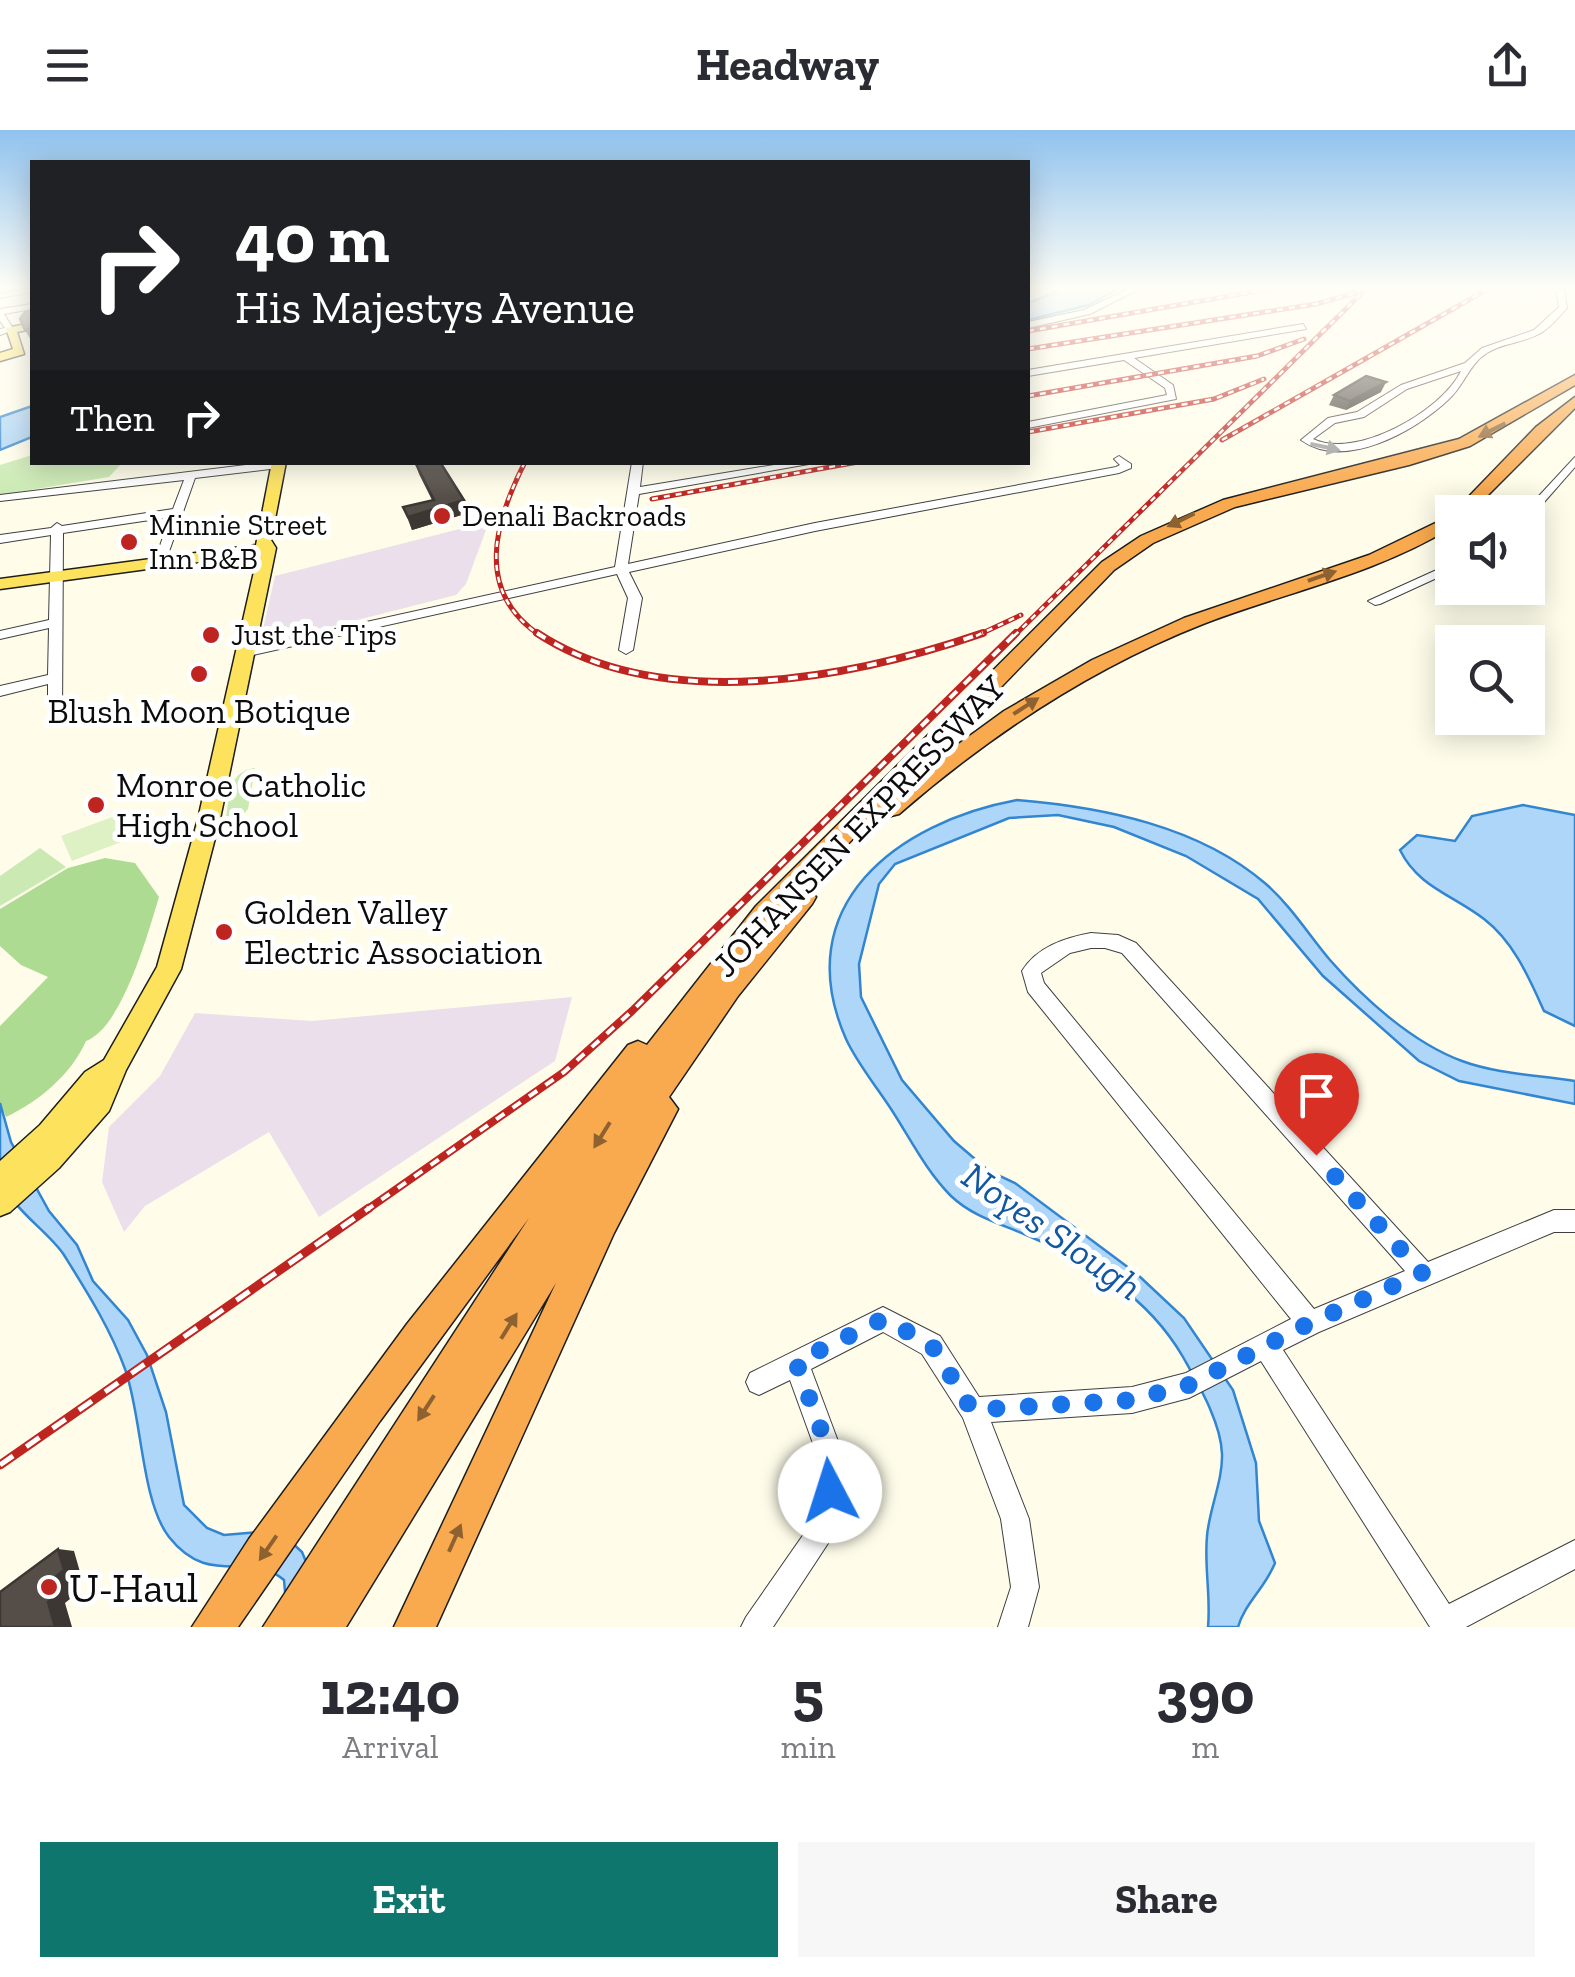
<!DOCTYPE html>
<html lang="en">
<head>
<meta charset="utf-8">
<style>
	body { margin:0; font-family:"Zilla Slab",serif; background:#f7f7f7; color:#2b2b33; height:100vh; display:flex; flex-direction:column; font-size:38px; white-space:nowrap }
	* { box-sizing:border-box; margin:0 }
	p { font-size:32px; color:#7c7c81 }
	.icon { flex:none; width:55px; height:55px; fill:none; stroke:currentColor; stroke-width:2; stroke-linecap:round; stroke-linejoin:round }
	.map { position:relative; height:1497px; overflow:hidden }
	.drawer { display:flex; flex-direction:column; background:#fff; flex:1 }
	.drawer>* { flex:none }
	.guide { position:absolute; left:30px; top:30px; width:1000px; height:305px; border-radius:0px; box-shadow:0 5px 25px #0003; background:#202124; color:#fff; overflow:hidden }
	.tools { position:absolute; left:1435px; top:365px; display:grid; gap:20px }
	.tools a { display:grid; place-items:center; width:110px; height:110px; border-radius:0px; background:#fff; box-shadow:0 5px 25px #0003; font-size:50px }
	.pin { position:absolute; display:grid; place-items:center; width:85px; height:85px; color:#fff; margin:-102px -42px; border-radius:50% 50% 50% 0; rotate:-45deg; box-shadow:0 0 10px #0007 }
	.pin .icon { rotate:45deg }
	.me { position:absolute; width:110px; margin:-55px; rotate:355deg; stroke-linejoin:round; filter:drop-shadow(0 0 8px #0008) }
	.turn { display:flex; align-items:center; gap:35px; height:210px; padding:0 40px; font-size:45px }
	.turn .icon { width:130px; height:130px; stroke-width:2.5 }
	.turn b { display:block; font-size:70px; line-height:85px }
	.then { display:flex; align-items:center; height:95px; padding:0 40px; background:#0003; gap:20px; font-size:38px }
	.eta { display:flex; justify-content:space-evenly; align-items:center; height:170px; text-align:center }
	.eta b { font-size:60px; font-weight:700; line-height:70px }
	.action { display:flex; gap:20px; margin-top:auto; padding:20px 40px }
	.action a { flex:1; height:115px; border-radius:0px; background:#0f766e; color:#fff; font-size:40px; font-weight:700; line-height:115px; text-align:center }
	.action a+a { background:#f7f7f7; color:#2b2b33 }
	header { display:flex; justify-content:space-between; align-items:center; height:130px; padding:0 40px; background:#fff; font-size:45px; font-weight:700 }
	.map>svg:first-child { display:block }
	.industrial { fill:#ebdfeb }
	.green { fill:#cbeab3 }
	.forest { fill:#addb92 }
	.pitch { fill:#def1c5 }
	.water { fill:#add6f8; stroke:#3285d1; stroke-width:2.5 }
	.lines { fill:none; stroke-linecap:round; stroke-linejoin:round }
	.minor-casing { stroke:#3f3f3f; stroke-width:2 }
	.major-casing { stroke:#1d1d1d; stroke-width:3 }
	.highway-casing { stroke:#1d1d1d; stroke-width:3 }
	.minor { fill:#fff; fill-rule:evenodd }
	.major { fill:#fde25d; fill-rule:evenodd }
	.highway { fill:#f9a94e; fill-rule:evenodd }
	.rail-far2-casing { stroke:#bf2520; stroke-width:5 }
	.rail-far1-casing { stroke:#bf2520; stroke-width:8 }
	.rail-casing { stroke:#bf2520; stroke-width:9 }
	.rail-far2 { stroke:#fff; stroke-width:2.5; stroke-dasharray:6; stroke-linecap:butt }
	.rail-far1 { stroke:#fff; stroke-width:4; stroke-dasharray:10; stroke-linecap:butt }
	.rail { stroke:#fff; stroke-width:5; stroke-dasharray:16; stroke-linecap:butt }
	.wall { fill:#49433e }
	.shaded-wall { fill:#3c3732 }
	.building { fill:#554e48; stroke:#3c3732; stroke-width:2.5 }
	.oneway { fill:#8e6230 }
	.oneway2 { fill:#9e9e9e }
	.route { stroke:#1a73e8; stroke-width:18; stroke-dasharray:0 32.4 }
	.poi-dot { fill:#bf2520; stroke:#fff; stroke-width:4 }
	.labels { text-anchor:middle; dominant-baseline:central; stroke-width:10; stroke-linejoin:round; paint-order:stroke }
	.far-poi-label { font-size:30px; fill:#0c0c0c; stroke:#fff; text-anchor:start }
	.poi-label { font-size:35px; fill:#0c0c0c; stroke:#fff; text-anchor:start }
	.street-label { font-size:35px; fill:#0c0c0c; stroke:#fff }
	.water-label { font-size:38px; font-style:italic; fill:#1257a0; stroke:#fff }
	.near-poi-label { font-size:42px; fill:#0c0c0c; stroke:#fff; text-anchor:start }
</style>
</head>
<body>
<header><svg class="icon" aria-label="menu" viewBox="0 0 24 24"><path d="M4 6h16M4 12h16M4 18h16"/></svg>Headway<svg class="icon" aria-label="share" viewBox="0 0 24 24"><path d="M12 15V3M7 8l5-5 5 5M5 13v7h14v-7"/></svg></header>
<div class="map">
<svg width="1575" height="1497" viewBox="0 0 1575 1497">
	<rect width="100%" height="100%" fill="#fffdea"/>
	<g class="industrial">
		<path d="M475,395L486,400L466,454L456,465L282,509L261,508L275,446Z"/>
		<path d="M572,867L555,931L319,1087L269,1002L145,1076L124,1102L102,1052L109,997L160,946L195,883L312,891Z"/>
	</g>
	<g class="green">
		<path d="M32,325V332L120,335L109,347L0,365V335Z"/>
		<path d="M255,638L248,679L241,687H226C230,664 229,641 255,638Z"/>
		<path d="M40,718L66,737L0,776V746Z"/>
	</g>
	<path class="forest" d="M105,728L135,733L159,767C148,803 122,898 86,911C71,945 39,971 6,987L0,973V896L48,847L21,835L0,816V779L68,738Z"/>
	<path class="pitch" d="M131,680L139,705L72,731L61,706Z"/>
	<g class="water">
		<path d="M1064,159H1118L1089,175L1028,190V173Z"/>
		<path d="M32,276V307L0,320V287Z"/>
		<path d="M1017,670C1102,677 1199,696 1266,754C1291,776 1309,805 1330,830C1364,869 1413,913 1462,931C1497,944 1538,945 1575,951V974L1459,951L1419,931L1323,846L1258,769L1186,726L1114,697L1058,685L1009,688L895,734L879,754L859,834L861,867L902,950L954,1011L989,1041L1015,1053L1137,1144L1184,1188L1233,1260L1256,1333L1259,1391L1275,1433C1265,1458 1245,1473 1238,1497H1208C1211,1467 1204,1436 1207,1406C1209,1380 1223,1350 1222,1324C1221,1292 1198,1254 1183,1227C1147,1165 1088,1131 1024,1104C998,1093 972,1086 951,1066C926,1041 910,1008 891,979C876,956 857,933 846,909C787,775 898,692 1017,670Z"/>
		<path d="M1523,675L1575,685V896L1544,881C1529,848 1514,812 1484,789C1453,765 1418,757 1400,720L1417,705L1455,711L1472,686Z"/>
		<path d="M0,973L11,1012L49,1081L77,1115L93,1151L128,1190L147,1225L166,1282L184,1375L207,1398L224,1405L258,1402L288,1409L302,1422L333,1497H288L284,1450C248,1419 210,1459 169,1407C141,1371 142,1286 125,1239C110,1198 87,1162 64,1125C46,1098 6,1077 0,1042C0,1021 0,995 0,973Z"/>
	</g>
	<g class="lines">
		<g class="minor-casing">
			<g id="minor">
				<path d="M26,159H32V162L0,168V164Z"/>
				<path d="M1129,159H1139L1090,184L1028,198V192L1084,180Z"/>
				<path d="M1556,159H1564L1567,178C1559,187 1549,199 1539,204C1523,213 1502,213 1487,223C1469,234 1464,256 1448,270C1414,302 1344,341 1301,310L1328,288L1357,282L1401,255L1465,233L1482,218L1534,200L1559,177ZM1461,241C1442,281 1356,330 1313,309L1335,293L1364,287L1407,259Z"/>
				<path d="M32,174V179L4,184L14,200L0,205V199L5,198L0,191V179Z"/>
				<path d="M1303,194L1306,199L1134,228L1173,255L1176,269L1028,298V292L1167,265L1165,258L1124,230L1028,246V240Z"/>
				<path d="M1119,326L1131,334V338L1119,343L815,401L629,442L642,468L633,520L626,524L619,520L628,468L617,444L244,527L237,523L244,519L615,437L632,332H643L640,357L792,332H820L639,364L628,434L815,393L1116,337L1120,335L1114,329Z"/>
				<path d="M1575,327V337L1532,386L1528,387V382H1524Z"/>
				<path d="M271,332L283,335L278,338L195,348L165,433L155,430L170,387L63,403L62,589L55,594L48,589V554L0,566V556L48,545L49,498L0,509V501L49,490L51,405L0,413V405L51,398L57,393L62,396L173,379L184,350L0,371V365Z"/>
				<path d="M1452,433V441L1380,474L1375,475L1368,471Z"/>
				<path d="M1091,803L1118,805L1136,813L1428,1132L1554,1080H1575V1102H1554L1319,1202L1283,1220L1449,1474L1575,1410V1439L1466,1497H1430L1261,1231L1189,1268L1132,1283L991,1292L1029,1389L1039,1457L1028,1497H998L1011,1457L1001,1389L963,1288L922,1224L883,1202L811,1239L845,1330L842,1392L773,1497H741L746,1487L815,1388L819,1330L790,1250L759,1265L750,1261L746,1252L750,1243L883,1177L940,1206L979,1267L1132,1257L1186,1243L1291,1189L1028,862L1022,841C1037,817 1064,808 1091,803ZM1091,818H1105L1122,823L1405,1141L1314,1179L1044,853L1041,843L1070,823Z"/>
			</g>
		</g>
		<g class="major-casing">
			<g id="major">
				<path d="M32,193V199L17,202L24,224L0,231V223L13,219L6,198Z"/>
				<path d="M272,332H286L271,410L276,418L220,689L181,839L126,940L109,981L59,1038L10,1082L0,1086V1031L40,995L85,942L104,930L157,837L198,689L258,424L0,459V449L256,415Z"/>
			</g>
		</g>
		<g class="highway-casing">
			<g id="highway">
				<path d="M1575,245V255L1470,316L1409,335L1235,377L1153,413L1114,440L916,645L1004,581L1092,530L1184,488L1369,425L1452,385V397C1376,444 1286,462 1203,494C1091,538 990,605 899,684L891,686L881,680L805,758L816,767L812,774L738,866L669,967L678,979L614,1103L436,1497H394L556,1153L346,1497H263L529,1088L380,1291L238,1497H192L249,1409L407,1194L628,915L638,911L647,915L756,776L1102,432L1141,406L1223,370L1459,309Z"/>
				<path d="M1575,267V278L1471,382H1454L1536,297Z"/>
			</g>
		</g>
		<use href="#minor" class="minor"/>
		<use href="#major" class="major"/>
		<use href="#highway" class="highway"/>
		<g class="rail-far2-casing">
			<g id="rail-far2">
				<path d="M1028,201L1270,159"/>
				<path d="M1028,219L1316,174L1355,163"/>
				<path d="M1028,266L1257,226L1304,209"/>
				<path d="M1028,302L1214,269L1264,249"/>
				<path d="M1222,310L1488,159"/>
				<path d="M525,332C494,393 474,462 541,506"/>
				<path d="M652,369L858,332"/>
				<path d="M976,506L1021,485"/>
				<path d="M1014,506L1366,159"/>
			</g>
		</g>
		<g class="rail-far1-casing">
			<g id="rail-far1">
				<path d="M537,503C662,585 850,549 983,503"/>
				<path d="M365,1081L564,942L632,881L1016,503"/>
			</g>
		</g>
		<g class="rail-casing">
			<path id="rail" d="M0,1335L369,1078"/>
		</g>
		<use href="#rail-far2" class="rail-far2"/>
		<use href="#rail-far1" class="rail-far1"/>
		<use href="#rail" class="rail"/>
	</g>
	<g class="wall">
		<path d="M1381,262L1346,280L1329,275L1334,265Z"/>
		<path d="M415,332L464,370L468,383L412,400L403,377L432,370L419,344Z"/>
	</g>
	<g class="shaded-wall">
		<path d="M32,198V212L25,200Z"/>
		<path d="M1386,252L1381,262L1346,280L1350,271Z"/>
		<path d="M464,370L468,383L412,400L408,387Z"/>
		<path d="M58,1419L74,1421L80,1442L70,1449L75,1465L65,1473L72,1497H55L48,1472Z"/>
	</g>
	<g class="building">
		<path d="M32,180V198L25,200L20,189L25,182Z"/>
		<path d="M1366,246L1386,252L1350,271L1334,265Z"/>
		<path d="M415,332H440L464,370L408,387L403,377L434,370Z"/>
		<path d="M58,1419L64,1440L54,1448L59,1464L48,1472L55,1497H0V1462Z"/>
	</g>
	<defs><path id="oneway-solid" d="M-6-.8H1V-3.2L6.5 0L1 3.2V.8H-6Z" transform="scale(2.5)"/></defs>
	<g class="oneway">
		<use href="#oneway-solid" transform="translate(1492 300) rotate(153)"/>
		<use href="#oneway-solid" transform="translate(1181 390) rotate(154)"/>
		<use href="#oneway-solid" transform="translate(1322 446) rotate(-19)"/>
		<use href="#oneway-solid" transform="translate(1026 576) rotate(-33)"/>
		<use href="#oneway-solid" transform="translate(602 1005) rotate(122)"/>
		<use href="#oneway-solid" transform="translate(509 1196) rotate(-58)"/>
		<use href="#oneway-solid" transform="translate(426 1278) rotate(123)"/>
		<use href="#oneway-solid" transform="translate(455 1408) rotate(-66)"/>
		<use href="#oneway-solid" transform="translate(268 1418) rotate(125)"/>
	</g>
	<use class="oneway2" href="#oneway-solid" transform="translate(1325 317) rotate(12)"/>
	<linearGradient id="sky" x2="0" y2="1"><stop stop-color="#90c2ee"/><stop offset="0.43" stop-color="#fffef6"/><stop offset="1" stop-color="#fffef6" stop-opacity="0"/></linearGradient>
	<rect width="1575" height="368" fill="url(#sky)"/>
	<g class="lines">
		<path class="route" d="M830,1361L832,1330L796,1232L883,1189L931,1214L972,1280L1132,1270L1189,1255L1310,1193L1422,1143L1316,1025"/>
	</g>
	<g class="poi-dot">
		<circle cx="442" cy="386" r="10"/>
		<circle cx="129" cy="412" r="10"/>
		<circle cx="211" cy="505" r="10"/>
		<circle cx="199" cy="544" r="10"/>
		<circle cx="96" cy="675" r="10"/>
		<circle cx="224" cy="802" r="10"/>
		<circle cx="49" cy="1457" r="10"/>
	</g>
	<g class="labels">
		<g class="far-poi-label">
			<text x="462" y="386">Denali Backroads</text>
			<text x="149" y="395">Minnie Street<tspan x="149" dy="34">Inn B&amp;B</tspan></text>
			<text x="231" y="505">Just the Tips</text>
		</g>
		<g class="poi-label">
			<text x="199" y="581" text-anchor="middle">Blush Moon Botique</text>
			<text x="116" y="655">Monroe Catholic<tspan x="116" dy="40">High School</tspan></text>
			<text x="244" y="782">Golden Valley<tspan x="244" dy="40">Electric Association</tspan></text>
		</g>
		<g class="street-label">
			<text transform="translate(859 696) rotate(-46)">JOHANSEN EXPRESSWAY</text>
		</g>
		<g class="water-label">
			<text transform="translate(1052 1101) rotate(35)">Noyes Slough</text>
		</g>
		<g class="near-poi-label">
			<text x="69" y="1457">U-Haul</text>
		</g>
	</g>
</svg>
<div class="tools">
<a><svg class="icon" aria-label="sound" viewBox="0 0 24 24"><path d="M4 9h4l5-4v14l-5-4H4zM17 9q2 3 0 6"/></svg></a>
<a><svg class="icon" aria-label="search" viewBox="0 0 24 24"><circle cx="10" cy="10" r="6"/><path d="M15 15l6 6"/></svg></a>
</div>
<div class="pin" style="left:1316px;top:1025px;background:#d93025"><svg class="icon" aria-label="arrive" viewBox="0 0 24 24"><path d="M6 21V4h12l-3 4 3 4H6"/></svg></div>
<svg class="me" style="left:830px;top:1361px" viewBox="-20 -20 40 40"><circle r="19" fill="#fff"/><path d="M0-13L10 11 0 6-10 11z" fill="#1a73e8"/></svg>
<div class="guide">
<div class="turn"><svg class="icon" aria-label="right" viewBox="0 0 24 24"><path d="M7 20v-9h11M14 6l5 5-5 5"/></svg><div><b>40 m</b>His Majestys Avenue</div></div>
<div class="then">Then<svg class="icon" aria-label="right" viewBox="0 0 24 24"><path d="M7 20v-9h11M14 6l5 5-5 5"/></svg></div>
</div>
</div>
<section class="drawer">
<div class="eta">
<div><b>12:40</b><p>Arrival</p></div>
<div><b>5</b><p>min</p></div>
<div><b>390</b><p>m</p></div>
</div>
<div class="action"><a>Exit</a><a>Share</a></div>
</section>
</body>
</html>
